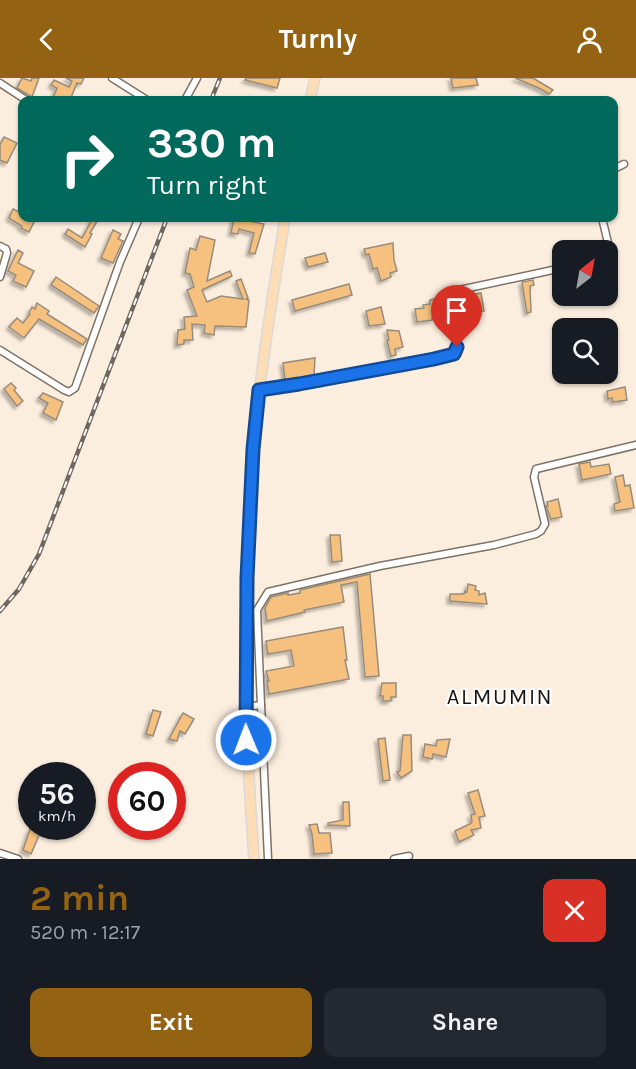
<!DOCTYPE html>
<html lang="en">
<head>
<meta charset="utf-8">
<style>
	body { margin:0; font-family:Karla,sans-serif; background:#242831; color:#f1f3f6; height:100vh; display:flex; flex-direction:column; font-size:22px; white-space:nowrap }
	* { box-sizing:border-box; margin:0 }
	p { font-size:20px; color:#9ea1a6 }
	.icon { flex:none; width:33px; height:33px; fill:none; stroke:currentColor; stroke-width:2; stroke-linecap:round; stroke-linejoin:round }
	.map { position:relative; height:781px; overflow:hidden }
	.panel { display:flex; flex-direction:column; background:#171b24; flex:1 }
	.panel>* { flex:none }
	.guide { position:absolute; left:18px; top:18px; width:600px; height:126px; border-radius:12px; box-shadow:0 2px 4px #0004; background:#00695c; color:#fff; overflow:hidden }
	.needle { width:39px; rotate:31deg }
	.tools { position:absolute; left:552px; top:162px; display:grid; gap:12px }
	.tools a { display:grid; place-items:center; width:66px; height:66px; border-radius:12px; background:#171b24; box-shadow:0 2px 4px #0004; font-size:30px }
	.speed { position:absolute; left:18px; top:684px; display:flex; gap:12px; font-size:30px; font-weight:700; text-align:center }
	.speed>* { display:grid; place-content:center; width:78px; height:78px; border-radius:50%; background:#171b24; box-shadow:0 2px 4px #0004; line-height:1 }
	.speed small { font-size:15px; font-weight:400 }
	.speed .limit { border:9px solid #d22; background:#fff; color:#111 }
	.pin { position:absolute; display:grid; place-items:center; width:51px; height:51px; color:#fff; margin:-62px -26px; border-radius:50% 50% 50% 0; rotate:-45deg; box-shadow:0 0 6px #0007 }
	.pin .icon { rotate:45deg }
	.me { position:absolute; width:66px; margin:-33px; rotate:359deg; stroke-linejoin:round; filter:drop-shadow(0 0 4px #0008) }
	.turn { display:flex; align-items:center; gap:21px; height:126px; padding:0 30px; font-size:27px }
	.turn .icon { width:78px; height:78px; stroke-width:2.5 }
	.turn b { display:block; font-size:42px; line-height:51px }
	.round { display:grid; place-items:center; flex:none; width:63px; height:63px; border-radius:12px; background:#242831 }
	.summary { display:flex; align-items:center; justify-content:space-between; height:102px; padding:0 30px }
	h1 { font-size:36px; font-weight:700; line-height:45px; color:#936213 }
	.action { display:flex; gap:12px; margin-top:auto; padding:12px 30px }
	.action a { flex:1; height:69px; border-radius:12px; background:#936213; color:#fff; font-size:24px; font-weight:700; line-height:69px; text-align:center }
	.action a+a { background:#242831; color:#f1f3f6 }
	header { display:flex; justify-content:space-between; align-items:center; height:78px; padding:0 30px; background:#936213; color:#fff; font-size:27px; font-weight:700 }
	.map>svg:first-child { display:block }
	.building { fill:#f6c17f; stroke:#988c7d; stroke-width:1.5; filter:url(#shadow) }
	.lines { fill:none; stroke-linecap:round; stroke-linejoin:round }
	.street-casing { stroke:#7e7264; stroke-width:9 }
	.primary-casing { stroke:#dad9d9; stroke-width:12 }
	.street { stroke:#fff; stroke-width:6 }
	.primary { stroke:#fdddb5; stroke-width:9 }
	.rail-casing { stroke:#6f675e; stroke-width:4.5 }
	.rail { stroke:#fefefe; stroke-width:2; stroke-dasharray:7; stroke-linecap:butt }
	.route-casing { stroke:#114b97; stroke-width:15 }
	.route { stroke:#1a73e8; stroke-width:10 }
	.labels { text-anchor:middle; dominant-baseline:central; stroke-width:4.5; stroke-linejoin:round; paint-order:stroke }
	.quarter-label { font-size:22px; letter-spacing:1.5px; fill:#19140f; stroke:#fefefe }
</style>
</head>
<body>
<header><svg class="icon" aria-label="back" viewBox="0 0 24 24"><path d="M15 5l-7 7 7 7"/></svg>Turnly<svg class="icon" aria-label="person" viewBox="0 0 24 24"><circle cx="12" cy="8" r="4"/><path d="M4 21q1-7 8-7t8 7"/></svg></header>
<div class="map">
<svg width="636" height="781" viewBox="0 0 636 781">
	<defs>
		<filter id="shadow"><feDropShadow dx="-3" dy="3" stdDeviation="1.5" flood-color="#0004"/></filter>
	</defs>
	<rect width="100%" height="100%" fill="#fceede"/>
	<g class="building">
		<path d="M22,0L31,3L32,0H39L32,19L17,10Z"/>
		<path d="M66,0H84L81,6L77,5L70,22H52L57,10L51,7L54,2L69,9L72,3Z"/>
		<path d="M246,0H280L277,10L245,2Z"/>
		<path d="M451,0H476L478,7L453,10Z"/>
		<path d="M515,0H533L553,12L549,16L541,11Z"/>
		<path d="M4,59L17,65L7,85L0,82V67Z"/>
		<path d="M13,131L20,134L22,140L35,142L29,154L21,150L22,148L9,140Z"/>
		<path d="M93,140H99L90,155L92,156L85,169L65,156L68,151L82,160Z"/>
		<path d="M234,140L264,146L255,176L249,175L254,155L239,151L238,156L231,155Z"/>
		<path d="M113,152L121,156L118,161L123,163L113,185L101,180Z"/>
		<path d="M200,158L215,162L207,203L230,193L232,198L202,212L207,224L221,218L243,221L236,203L241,201L248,220L246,221L249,222L246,249L215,248L214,257L204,255L205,247L192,246L193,262H184V266L177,267L178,252L185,251L184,239L197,238L187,212L194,209L190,196L185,195L190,170L196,172Z"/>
		<path d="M393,165L394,182L397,193L390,195L391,199L381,203L377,190L373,191L369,176L366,177L364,171Z"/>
		<path d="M18,172L23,175L18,185L34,193L26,209L13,203L16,197L8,193Z"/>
		<path d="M325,175L328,184L308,189L305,180Z"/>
		<path d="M56,199L99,228L94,235L51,207Z"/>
		<path d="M533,202L534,207L530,208L531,234L527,235L522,204Z"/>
		<path d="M349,206L352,217L295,233L292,222Z"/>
		<path d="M481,215L484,233L469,236L465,218Z"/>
		<path d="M441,219L444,236L432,239V242L417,244L415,231L424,230L423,227L430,226V222Z"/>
		<path d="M37,225L49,233L47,236L87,261L83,267L39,241L24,260L9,249L17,240L23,245L30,236L29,235L32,229L35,231Z"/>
		<path d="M381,229L385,246L369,248L366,233Z"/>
		<path d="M387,252L399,253L403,269L395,271L396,277L391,278L387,262H389Z"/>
		<path d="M315,280L314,297L285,302L283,285Z"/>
		<path d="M11,305L16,310L14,312L23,323L17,328L4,311Z"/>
		<path d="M625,309L627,322L613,324L612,320L608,321L607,313Z"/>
		<path d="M43,315L63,324L56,342L43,335L48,325L39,320Z"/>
		<path d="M590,384L591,389L609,386L611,396L582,402L579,386Z"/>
		<path d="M623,397L625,408L630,407L634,430L615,433L614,426L620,424L615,399Z"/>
		<path d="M558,421L562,439L551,441L546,428H548L547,424Z"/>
		<path d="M330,457H340L342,483L332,484Z"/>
		<path d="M370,496L379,598L365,599L357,504L341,507L344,524L304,532L305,534L267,543L265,530L271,519L288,515V517L300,515V512Z"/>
		<path d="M468,506L476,508L475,512L479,513V517L485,515L487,526L450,523V516H464L465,513L467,514Z"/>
		<path d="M343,549L347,582H345L349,601L269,616L267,603H269L266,593L294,588L291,572L268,576L266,563Z"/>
		<path d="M382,605H396V619H391V623H383V618H380Z"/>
		<path d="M153,632L161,634L153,658L146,656Z"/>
		<path d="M183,635L194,641L185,656L180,653L177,663L169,661Z"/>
		<path d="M403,657H411L412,693L401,700L397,694L400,693Z"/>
		<path d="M385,660L390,702L383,703L378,661Z"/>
		<path d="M450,661L446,679L433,676L432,681L423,679L425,666L436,668L437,662Z"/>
		<path d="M478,712L485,738L479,739L481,750L471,752L474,757L459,764L455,753L470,746L472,744L471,737L475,736L468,715Z"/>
		<path d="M343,724H349L350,748L328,747V745L343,742Z"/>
		<path d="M317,746L319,755H330L332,775L314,776L312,756L309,747Z"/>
		<path d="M30,751L40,755L31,776L23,772Z"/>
	</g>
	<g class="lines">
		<g class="street-casing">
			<g id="street">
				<path d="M112,0L147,22"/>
				<path d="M0,5L26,22"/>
				<path d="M185,22L197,0"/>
				<path d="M614,91L624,86"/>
				<path d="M602,140L611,177L610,181L608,182"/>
				<path d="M0,168L6,171L7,175L0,199"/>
				<path d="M0,272L64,312L69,314L75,310L120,184L139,140"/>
				<path d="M259,312L299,306L454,276L457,269L447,223L450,214L562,190"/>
				<path d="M261,627L268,781"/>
				<path d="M245,629L261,627L257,532L268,514L380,488L494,467L536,456L541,453L545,446L534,399L536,391L636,367"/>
				<path d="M0,775L18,781"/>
				<path d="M394,781L409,778"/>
			</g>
		</g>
		<g class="primary-casing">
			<g id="primary">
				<path d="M310,22L315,0"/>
				<path d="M254,781C244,644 241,506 254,369C260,292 273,216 285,140"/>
			</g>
		</g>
		<use href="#street" class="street"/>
		<use href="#primary" class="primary"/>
		<g class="rail-casing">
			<g id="rail">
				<path d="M211,22L220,0"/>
				<path d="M0,533L19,511L39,476L167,140"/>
			</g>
		</g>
		<use href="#rail" class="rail"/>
	</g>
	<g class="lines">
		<g class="route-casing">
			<path id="route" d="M246,662L247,500L253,371L259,312L299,306L434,281L454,276L457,269"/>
		</g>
		<use href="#route" class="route"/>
	</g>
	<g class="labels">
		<g class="quarter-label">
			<text x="500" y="619">ALMUMIN</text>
		</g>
	</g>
</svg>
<div class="tools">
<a><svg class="needle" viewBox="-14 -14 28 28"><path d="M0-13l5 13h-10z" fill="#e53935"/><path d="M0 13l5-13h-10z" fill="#9ea1a6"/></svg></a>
<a><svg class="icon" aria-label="search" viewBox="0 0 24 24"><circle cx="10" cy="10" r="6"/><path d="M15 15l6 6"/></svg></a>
</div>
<div class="speed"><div>56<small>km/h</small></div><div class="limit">60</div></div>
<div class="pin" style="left:457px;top:269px;background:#d93025"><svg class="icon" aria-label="arrive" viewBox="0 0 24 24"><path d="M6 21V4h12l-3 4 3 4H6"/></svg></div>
<svg class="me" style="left:246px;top:662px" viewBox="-20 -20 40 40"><circle r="17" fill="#1a73e8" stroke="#fff" stroke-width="3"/><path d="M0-11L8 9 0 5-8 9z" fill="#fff"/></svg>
<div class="guide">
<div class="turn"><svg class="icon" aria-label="right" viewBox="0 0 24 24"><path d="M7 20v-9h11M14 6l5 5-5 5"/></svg><div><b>330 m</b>Turn right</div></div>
</div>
</div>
<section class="panel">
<div class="summary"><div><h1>2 min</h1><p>520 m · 12:17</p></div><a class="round" style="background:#d93025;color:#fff"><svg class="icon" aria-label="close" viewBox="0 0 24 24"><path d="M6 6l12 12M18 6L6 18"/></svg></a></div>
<div class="action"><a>Exit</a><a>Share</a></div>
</section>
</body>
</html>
